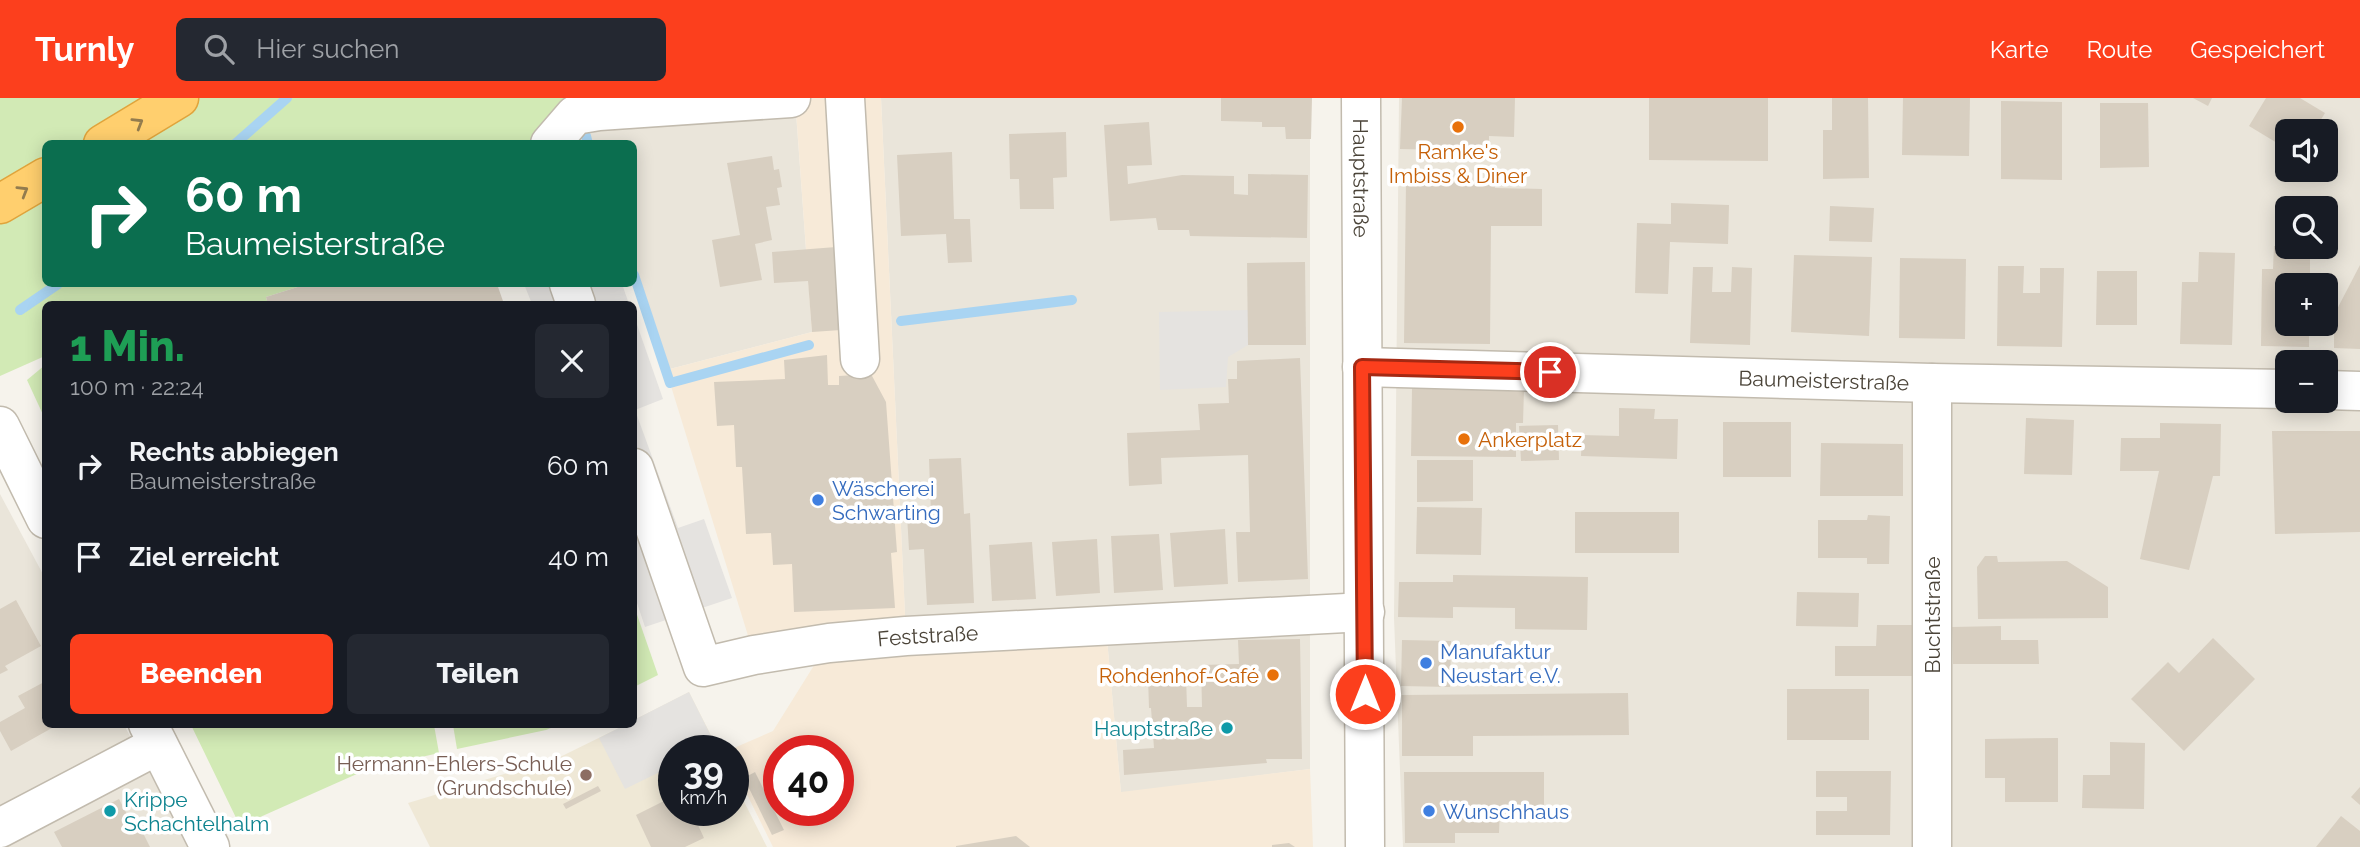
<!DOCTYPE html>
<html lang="de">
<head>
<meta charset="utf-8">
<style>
	body { margin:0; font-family:Raleway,sans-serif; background:#242831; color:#f1f3f6; height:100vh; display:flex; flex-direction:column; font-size:26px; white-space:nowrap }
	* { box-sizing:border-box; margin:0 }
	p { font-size:23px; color:#9ea1a6 }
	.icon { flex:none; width:38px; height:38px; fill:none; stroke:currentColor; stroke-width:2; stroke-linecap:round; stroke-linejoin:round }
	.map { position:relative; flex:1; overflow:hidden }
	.sheet { position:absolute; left:42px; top:203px; width:595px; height:427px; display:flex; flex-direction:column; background:#171b24; border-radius:10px; box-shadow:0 4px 18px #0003 }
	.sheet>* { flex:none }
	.guide { position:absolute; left:42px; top:42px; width:595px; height:147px; border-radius:10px; box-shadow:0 4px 18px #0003; background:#0b6e4f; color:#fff; overflow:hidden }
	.fabs { position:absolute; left:2275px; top:21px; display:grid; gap:14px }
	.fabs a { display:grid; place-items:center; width:63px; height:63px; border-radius:10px; background:#171b24; box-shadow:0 4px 18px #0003; font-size:35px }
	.speed { position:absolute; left:658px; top:637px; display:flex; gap:14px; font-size:35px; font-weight:700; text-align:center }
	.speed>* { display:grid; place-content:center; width:91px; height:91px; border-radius:50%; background:#171b24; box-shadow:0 4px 18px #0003; line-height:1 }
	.speed small { font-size:18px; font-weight:400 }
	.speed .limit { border:10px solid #d22; background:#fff; color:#111 }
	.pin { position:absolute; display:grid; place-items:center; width:60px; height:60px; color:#fff; margin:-30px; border:4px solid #fff; border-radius:50%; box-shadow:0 2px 7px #0007 }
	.me { position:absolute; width:77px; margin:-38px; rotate:0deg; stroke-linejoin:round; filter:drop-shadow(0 0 5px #0008) }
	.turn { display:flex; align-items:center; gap:24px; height:147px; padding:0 28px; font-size:32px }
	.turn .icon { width:91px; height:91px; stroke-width:2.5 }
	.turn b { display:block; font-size:49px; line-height:60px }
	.round { display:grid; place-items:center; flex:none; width:74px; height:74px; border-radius:10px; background:#242831 }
	.headline { display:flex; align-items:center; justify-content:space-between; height:119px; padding:0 28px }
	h1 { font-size:42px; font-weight:800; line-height:52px; color:#1e9e55 }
	.primary-button { display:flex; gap:14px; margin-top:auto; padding:14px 28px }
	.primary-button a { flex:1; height:80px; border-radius:10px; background:#fc3f1d; color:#fff; font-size:28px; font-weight:800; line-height:80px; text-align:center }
	.primary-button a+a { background:#242831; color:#f1f3f6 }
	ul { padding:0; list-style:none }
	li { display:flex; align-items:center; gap:21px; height:91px; padding:0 28px }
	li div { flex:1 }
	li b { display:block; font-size:26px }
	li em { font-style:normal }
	header { display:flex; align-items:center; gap:42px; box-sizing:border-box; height:98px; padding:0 35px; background:#fc3f1d; color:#fff }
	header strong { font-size:33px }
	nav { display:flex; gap:38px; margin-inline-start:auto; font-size:24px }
	.search { width:490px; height:63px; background:#242831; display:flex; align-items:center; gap:18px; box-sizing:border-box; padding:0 24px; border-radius:10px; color:#9ea1a6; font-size:26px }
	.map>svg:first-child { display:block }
	.residential { fill:#eae5da; fill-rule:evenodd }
	.commercial { fill:#f7ead8; fill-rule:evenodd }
	.education { fill:#efe8d6 }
	.green { fill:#d2eab5 }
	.parking { fill:#e5e3e0 }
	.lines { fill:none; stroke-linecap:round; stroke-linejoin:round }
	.stream { stroke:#a9d4f2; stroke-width:10 }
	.building { fill:#d8cfc1 }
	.minor-casing { stroke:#c2bbae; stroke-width:41 }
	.highway-casing { stroke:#e0a43c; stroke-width:41 }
	.minor { stroke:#fff; stroke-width:38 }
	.highway { stroke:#ffcf6e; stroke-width:38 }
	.oneway { stroke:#937c4e }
	.route-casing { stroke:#a42913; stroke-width:18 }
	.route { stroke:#fc3f1d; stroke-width:12 }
	.food-dot { fill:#e8710a; stroke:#fff; stroke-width:2.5 }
	.shop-dot { fill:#3f7fe0; stroke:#fff; stroke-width:2.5 }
	.culture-dot { fill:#0f9aa8; stroke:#fff; stroke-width:2.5 }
	.education-dot { fill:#8d6e63; stroke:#fff; stroke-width:2.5 }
	.labels { text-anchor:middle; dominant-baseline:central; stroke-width:7; stroke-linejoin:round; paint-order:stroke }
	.food-label { font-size:21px; fill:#c56008; stroke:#fff }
	.street-label { font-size:21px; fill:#4b4439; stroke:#fff }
	.shop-label { font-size:21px; fill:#366cbe; stroke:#fff; text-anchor:start }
	.culture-label { font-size:21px; fill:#0d838f; stroke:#fff; text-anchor:end }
	.education-label { font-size:21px; fill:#785e54; stroke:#fff; text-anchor:end }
</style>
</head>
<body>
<header>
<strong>Turnly</strong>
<div class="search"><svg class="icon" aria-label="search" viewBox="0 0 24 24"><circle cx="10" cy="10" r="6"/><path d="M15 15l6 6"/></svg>Hier suchen</div>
<nav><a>Karte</a><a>Route</a><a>Gespeichert</a></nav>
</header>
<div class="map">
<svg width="2360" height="749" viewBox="0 0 2360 749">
	<rect width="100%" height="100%" fill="#f6f3ec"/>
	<g class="residential">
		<path d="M572,0L795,1L812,234L666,272L634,177V46L588,45Z"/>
		<path d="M881,0H1310V671L1121,695L1105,519L906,538Z"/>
		<path d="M1399,0H2360V749H1403L1394,520ZM2287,33H2326V72H2287ZM2287,110H2326V149H2287ZM2287,187H2326V226H2287ZM2287,264H2326V303H2287Z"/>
		<path d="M0,396L45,480L46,626L124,627L190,749H0Z"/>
	</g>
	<path class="commercial" d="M795,0H881L906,537L1105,519L1121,694L1310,671L1313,749H773L733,668V653H727L773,633L828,545L754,557L666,272L812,234ZM779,653H838V712H779Z"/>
	<path class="education" d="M689,594L719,653H674V712H733V682L767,749H430L408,705L560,659L625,627L634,626V622Z"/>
	<g class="green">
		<path d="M0,0H572L550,45L46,46V186H307L266,199L268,206H46L45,258L0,278Z"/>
		<path d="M45,267V321L27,282Z"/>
		<path d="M634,508L658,577L634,589Z"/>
		<path d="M191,627H434L439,655L368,671L240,728Z"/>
		<path d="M453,627V626L558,627L546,632L457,651Z"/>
	</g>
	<g class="parking">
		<path d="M524,186H622L629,206H532Z"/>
		<path d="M1248,212V247L1228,259L1226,289L1160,292L1159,214Z"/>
		<path d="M634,218L663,301L635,312L678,430L704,421L732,500L645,529L634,496Z"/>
		<path d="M689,594L715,646L701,653H674V667L625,691L599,640L625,627L634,626V622Z"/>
	</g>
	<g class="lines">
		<g class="stream">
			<path d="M586,38L588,46"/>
			<path d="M235,46L287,0"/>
			<path d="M634,177L670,285L809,247"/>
			<path d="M20,212L58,186"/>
			<path d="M901,223L1072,202"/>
		</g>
	</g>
	<g class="building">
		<path d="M1221,0H1312L1311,41H1286L1285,29H1262V24L1221,23Z"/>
		<path d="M1402,0H1515L1514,39L1489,38V53L1400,51Z"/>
		<path d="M1649,0H1768V63L1649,62Z"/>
		<path d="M1832,0H1868L1869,80L1823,81V32H1832Z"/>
		<path d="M1903,0H1970L1969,58L1902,57Z"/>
		<path d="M2193,0H2212L2208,8Z"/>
		<path d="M2266,0H2300L2325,15L2314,33H2287V51L2249,28Z"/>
		<path d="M2001,3L2062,4V82L2001,81Z"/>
		<path d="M2100,5H2148L2149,69L2100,70Z"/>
		<path d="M1149,24L1152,67L1127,68L1128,86L1182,77L1234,78V96L1248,97V76L1308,77L1307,140L1190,138L1189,132H1158L1156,120L1110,123L1104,27Z"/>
		<path d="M1066,34L1067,79L1053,80L1054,111H1020L1019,81H1010L1009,36Z"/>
		<path d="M952,54L954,121H970L972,164L948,165L946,136L901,138L897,57Z"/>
		<path d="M772,58L774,72L779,71L782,89L777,90L780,107L766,109L772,142L755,146L762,182L720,189L712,142L740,137L727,65Z"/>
		<path d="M1406,84L1494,85L1495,90L1542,91V128H1491L1490,246L1404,245Z"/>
		<path d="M1671,105L1729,107L1728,146L1670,144L1668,196L1635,195L1637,125L1671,126Z"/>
		<path d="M1830,108L1874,110L1872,144L1829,143Z"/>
		<path d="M2274,148L2310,149V187H2287V226H2309V249L2261,248L2262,171H2273Z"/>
		<path d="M836,149L841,232L812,234L808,183L774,185L772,154Z"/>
		<path d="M2199,154L2235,155L2232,247L2180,246L2182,184H2198Z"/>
		<path d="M1794,157L1872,159L1869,238L1791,234Z"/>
		<path d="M1900,160L1966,161L1965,241L1899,240Z"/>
		<path d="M1305,164L1306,247H1248L1247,165Z"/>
		<path d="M2360,167V251L2334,250V217Z"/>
		<path d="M1998,168H2024L2023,195H2040V170H2064L2062,249L1997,248Z"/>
		<path d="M1693,169H1713L1712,194H1731L1732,169L1752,170L1750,247L1690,245Z"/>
		<path d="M2097,173H2137V227H2096Z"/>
		<path d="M307,186H497L504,206H268L266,199Z"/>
		<path d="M827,257L828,287H839V278L871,276L886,304L897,454L891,455L895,510L794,514L792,466L773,467L771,435L746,436L742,369H736L734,327L717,328L714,284L785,281L784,262Z"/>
		<path d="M1300,260L1308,481L1238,484L1236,434H1250L1248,357L1161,360L1162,386L1129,388L1127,335L1200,332L1198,306L1229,305L1228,281H1237V263Z"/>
		<path d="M1412,290L1524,291L1523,325H1516V359L1411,358Z"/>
		<path d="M1619,310L1655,311L1654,321H1678L1677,361L1581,358L1582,337L1619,338Z"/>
		<path d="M2026,320L2074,322L2072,377L2024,376Z"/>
		<rect x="1723" y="324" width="68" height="55"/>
		<path d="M2160,325L2221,326L2220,378H2213L2189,472L2140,461L2159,373H2120L2121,340H2160Z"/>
		<path d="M1558,327L1559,362L1521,363L1519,328Z"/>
		<path d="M2272,333H2360V434L2275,436Z"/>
		<path d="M1821,345L1903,346V398H1820Z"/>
		<path d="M961,360L964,416L970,415L974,505L927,507L924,451L909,452L907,417L931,416L929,361Z"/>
		<path d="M1417,362H1473V403L1417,404Z"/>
		<path d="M1417,409L1482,410L1481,457L1416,456Z"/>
		<rect x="1575" y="414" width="104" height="41"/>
		<path d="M1868,417L1890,418L1889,466H1867V460H1818V422H1867Z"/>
		<path d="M1225,431L1228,486L1174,489L1170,435Z"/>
		<path d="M1159,436L1163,492L1114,495L1111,438Z"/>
		<path d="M1097,441L1100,495L1056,498L1052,444Z"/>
		<path d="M1032,444L1036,501L992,503L989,447Z"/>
		<path d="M1985,458H1997L1998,464L2067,463L2108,489V520L1978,521L1977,469Z"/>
		<path d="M1453,477L1588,479L1587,532L1515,531V510L1453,509V520L1398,519L1399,484H1453Z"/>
		<path d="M1797,494L1859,495L1858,529L1796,528Z"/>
		<path d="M16,502L41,548L5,568L8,572L0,576V511Z"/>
		<path d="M1877,527H1916L1915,578H1835V548H1876Z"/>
		<path d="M2001,528V542H2038L2039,566H1953L1952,529Z"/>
		<path d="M2213,540L2255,581L2184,653L2131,601L2168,564L2179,575Z"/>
		<path d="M1300,541L1302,661H1266L1267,665L1124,677L1123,652L1154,650L1151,610H1149L1148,579L1186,578L1187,609H1202L1201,567L1239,566L1238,542Z"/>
		<path d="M1402,542L1451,543L1450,589L1401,588Z"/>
		<path d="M46,583V626H59L11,653L0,633V624L25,610L18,598Z"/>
		<rect x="1787" y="591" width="82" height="51"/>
		<path d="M1628,595L1629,637L1473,638V658H1402V597Z"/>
		<path d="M2058,640V704H2005V680H1985V641Z"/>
		<path d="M2110,644L2145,645L2144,711L2082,710L2083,677H2110Z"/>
		<path d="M1816,673H1891L1890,737H1816V713H1847V699H1816Z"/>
		<path d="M755,674L784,732L772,737L744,680Z"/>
		<path d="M1404,674H1544V708L1500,709L1499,735H1455V745H1405Z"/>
		<path d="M598,688L601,693L566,711L563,706Z"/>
		<path d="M2360,689V707L2351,699Z"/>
		<path d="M674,698V712H691L704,740L685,749H651L636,717Z"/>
		<path d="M119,701L133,728L138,725L150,749H62L54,734Z"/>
		<path d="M2341,718L2360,733V749H2316Z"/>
		<path d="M1016,738L1030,749H956V748Z"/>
		<path d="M1289,745L1295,749H1272V747Z"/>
	</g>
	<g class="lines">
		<g class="minor-casing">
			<g id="minor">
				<path d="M845,0L860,261"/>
				<path id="s1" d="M1361,0L1365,749"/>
				<path d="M550,46L575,17L599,13L791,0"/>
				<path d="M569,186L576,206"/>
				<path id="s2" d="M1362,269L1932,285L2287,291"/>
				<path d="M2326,292L2360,293"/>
				<path d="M0,328L46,421"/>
				<path id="s3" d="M634,370L703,569L754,557L829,545L906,538L1365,514"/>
				<path d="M148,626L210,749"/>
				<path d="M0,730L158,647"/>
				<path d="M1932,749V285"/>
			</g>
		</g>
		<g class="highway-casing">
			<g id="highway">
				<path d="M103,46L179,0"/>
				<path d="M0,106L46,79"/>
			</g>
		</g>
		<use href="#minor" class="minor"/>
		<use href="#highway" class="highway"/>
	</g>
	<defs><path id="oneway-chevron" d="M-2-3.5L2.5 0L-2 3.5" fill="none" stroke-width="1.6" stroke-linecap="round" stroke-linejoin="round" transform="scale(1.75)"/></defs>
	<g class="oneway">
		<use href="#oneway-chevron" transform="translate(138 25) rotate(-31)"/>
		<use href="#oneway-chevron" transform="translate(23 93) rotate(-31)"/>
	</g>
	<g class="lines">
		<g class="route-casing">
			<path id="route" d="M1365,596L1362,269L1550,274"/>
		</g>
		<use href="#route" class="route"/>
	</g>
	<g class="food-dot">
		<circle cx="1458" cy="29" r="7"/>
		<circle cx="1464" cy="341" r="7"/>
		<circle cx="1273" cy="577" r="7"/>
	</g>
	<g class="shop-dot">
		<circle cx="818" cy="402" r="7"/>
		<circle cx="1426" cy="565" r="7"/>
		<circle cx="1429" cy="713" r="7"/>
	</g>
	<g class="culture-dot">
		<circle cx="1227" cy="630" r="7"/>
		<circle cx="110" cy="713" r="7"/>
	</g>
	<circle class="education-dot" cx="586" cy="677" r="7"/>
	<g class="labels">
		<g class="food-label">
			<text x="1458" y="53">Ramke's<tspan x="1458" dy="24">Imbiss &amp; Diner</tspan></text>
			<text x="1478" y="341" text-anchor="start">Ankerplatz</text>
			<text x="1259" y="577" text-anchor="end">Rohdenhof-Café</text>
		</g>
		<g class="street-label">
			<text stroke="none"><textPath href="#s1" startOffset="80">Hauptstraße</textPath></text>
			<text stroke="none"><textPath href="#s2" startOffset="462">Baumeisterstraße</textPath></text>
			<text transform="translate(1932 517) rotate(-90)">Buchtstraße</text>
			<text stroke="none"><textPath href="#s3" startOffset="438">Feststraße</textPath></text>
		</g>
		<g class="shop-label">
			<text x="832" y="390">Wäscherei<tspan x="832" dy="24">Schwarting</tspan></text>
			<text x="1440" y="553">Manufaktur<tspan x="1440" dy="24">Neustart e.V.</tspan></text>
			<text x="1443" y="713">Wunschhaus</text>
		</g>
		<g class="culture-label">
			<text x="1213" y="630">Hauptstraße</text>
			<text x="124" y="701" text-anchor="start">Krippe<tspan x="124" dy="24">Schachtelhalm</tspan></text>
		</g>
		<g class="education-label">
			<text x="572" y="665">Hermann-Ehlers-Schule<tspan x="572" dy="24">(Grundschule)</tspan></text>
		</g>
	</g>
</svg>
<div class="fabs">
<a><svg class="icon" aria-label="sound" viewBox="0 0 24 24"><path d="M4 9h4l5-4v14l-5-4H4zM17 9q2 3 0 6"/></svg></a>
<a><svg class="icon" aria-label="search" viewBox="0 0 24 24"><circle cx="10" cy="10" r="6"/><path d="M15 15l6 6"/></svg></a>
<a>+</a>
<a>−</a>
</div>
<div class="speed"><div>39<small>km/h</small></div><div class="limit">40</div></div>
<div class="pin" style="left:1550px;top:274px;background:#d93025"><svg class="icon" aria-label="arrive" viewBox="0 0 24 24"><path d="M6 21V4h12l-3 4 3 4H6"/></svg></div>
<svg class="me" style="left:1365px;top:596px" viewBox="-20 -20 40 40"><circle r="17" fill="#fc3f1d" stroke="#fff" stroke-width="3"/><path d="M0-11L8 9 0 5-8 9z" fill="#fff"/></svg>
<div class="guide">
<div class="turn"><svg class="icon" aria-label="right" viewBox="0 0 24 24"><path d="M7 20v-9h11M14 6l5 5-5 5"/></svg><div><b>60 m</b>Baumeisterstraße</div></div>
</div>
<section class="sheet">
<div class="headline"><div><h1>1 Min.</h1><p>100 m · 22:24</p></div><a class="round"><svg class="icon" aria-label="close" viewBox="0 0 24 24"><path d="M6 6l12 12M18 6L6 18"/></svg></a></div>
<ul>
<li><svg class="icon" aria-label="right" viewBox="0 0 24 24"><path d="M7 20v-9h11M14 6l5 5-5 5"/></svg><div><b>Rechts abbiegen</b><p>Baumeisterstraße</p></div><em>60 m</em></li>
<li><svg class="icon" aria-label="arrive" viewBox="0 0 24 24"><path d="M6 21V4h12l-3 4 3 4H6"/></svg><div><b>Ziel erreicht</b></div><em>40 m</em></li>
</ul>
<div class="primary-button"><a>Beenden</a><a>Teilen</a></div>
</section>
</div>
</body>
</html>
